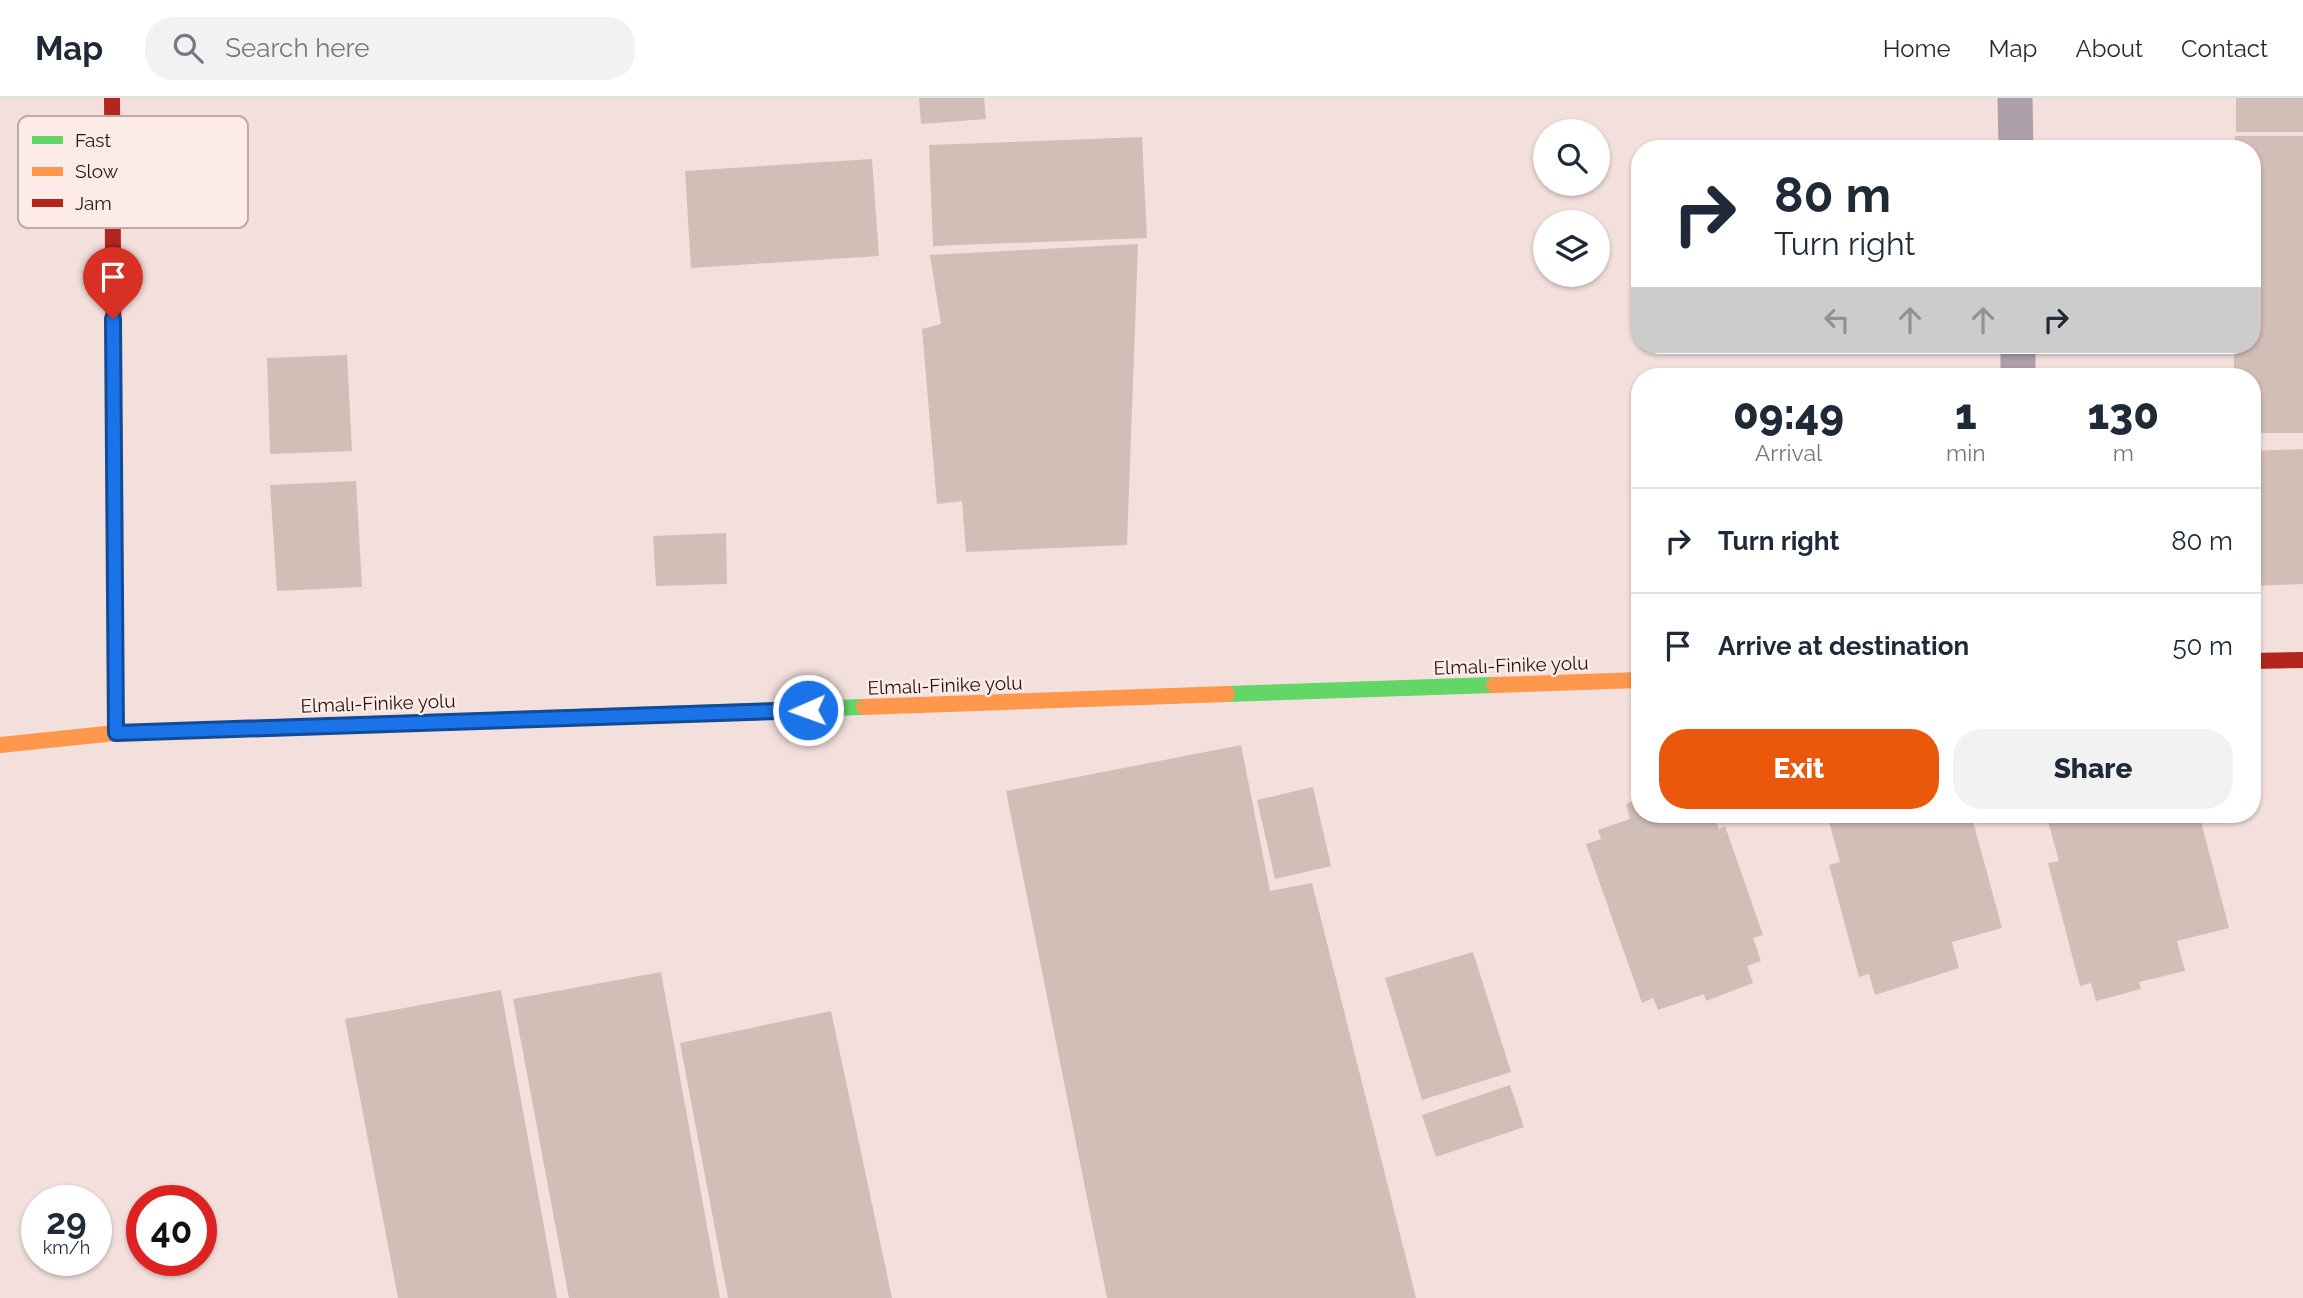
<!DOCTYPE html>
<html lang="en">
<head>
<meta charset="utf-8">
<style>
	body { margin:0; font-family:Raleway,sans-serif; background:#f2f2f3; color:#1f2937; height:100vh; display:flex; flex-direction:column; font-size:26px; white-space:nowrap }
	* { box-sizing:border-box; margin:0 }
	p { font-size:23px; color:#747a83 }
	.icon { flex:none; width:38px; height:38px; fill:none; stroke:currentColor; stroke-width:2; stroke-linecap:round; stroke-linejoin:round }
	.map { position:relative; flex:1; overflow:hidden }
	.drawer { position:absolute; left:1631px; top:270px; width:630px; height:455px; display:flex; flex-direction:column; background:#fff; border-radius:28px; box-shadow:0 2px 5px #0004 }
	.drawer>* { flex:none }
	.hud { position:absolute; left:1631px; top:42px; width:630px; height:214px; border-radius:28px; box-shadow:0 2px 5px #0004; background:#fff; color:#1f2937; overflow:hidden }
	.controls { position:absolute; left:1533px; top:21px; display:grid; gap:14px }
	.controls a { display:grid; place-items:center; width:77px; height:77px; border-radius:50%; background:#fff; box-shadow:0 2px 5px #0004; font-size:35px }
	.speed { position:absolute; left:21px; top:1087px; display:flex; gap:14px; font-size:35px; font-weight:700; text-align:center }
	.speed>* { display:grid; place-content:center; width:91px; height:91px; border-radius:50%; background:#fff; box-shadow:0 2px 5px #0004; line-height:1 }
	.speed small { font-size:18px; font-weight:400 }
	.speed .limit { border:10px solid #d22; background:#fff; color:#111 }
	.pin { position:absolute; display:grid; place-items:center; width:60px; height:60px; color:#fff; margin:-72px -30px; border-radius:50% 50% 50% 0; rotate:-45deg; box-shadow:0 0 7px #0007 }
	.pin .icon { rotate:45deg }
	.me { position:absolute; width:77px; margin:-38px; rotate:268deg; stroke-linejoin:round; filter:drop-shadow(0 0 5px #0008) }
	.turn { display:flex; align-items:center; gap:24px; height:147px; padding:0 28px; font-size:32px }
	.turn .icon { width:91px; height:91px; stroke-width:2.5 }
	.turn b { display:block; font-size:49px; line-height:60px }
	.lanes { display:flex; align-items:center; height:66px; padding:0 28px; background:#0003; justify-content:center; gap:35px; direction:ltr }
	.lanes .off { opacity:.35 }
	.eta { display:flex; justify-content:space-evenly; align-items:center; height:119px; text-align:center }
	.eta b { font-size:42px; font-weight:800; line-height:49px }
	.button { display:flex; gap:14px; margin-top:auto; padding:14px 28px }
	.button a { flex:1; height:80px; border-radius:28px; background:#ea580c; color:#fff; font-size:28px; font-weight:800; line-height:80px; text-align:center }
	.button a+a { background:#f2f2f3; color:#1f2937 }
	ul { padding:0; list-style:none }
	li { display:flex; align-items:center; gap:21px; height:105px; padding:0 28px; border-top:2px solid #e0e1e3 }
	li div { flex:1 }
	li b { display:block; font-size:26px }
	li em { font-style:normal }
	header { display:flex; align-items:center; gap:42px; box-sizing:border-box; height:98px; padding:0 35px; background:#fff; border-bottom:2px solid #e0e1e3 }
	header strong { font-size:33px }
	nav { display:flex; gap:38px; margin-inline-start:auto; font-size:24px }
	.search { width:490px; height:63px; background:#f2f2f3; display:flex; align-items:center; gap:18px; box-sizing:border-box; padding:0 24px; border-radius:28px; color:#747a83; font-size:26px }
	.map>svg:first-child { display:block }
	.building { fill:#d1beb6 }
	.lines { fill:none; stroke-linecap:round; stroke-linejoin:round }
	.lane { stroke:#ad9fa9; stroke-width:35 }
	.fast { stroke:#63d668; stroke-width:16 }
	.slow { stroke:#ff974d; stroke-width:16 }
	.jam { stroke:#b3261e; stroke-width:16 }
	.route-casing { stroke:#114b97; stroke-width:18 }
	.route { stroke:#1a73e8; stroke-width:12 }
	.labels { text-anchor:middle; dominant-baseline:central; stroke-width:5; stroke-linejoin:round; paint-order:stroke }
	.street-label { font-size:19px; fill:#251613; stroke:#fdebe8 }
	.key { fill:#fdebe8; stroke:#bcaba8; stroke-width:2 }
	.key-label { font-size:19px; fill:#251613 }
</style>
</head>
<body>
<header>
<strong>Map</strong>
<div class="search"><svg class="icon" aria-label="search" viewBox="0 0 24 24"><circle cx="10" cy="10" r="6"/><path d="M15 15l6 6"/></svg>Search here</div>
<nav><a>Home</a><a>Map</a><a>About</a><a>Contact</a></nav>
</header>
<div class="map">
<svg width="2303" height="1200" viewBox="0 0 2303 1200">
	<rect width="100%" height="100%" fill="#f3e0dd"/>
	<g class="building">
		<path d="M919,0H984L986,21L921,26Z"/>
		<rect x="2236" y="0" width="67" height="34"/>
		<path d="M2235,38H2303V335H2252V278H2181V271L2234,272V247H2252V51H2235Z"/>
		<path d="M1142,39L1147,140L933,148L929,47Z"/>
		<path d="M872,61L879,158L691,170L685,73Z"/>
		<path d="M1138,146L1127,447L966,454L962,403L937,406L922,231L941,226L930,157Z"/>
		<path d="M347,257L352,353L270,356L267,260Z"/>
		<path d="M2303,351V486L2252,488V353Z"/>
		<path d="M356,383L362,489L277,493L270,387Z"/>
		<path d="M726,435L727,486L656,488L653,438Z"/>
		<path d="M1241,647L1270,793L1312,785L1416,1200H1107L1006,693Z"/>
		<path d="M1313,689L1331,768L1275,781L1257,702Z"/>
		<path d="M1640,701V716H1713L1719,731L1725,728L1763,837L1753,840L1761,863L1747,868L1753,885L1706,903L1704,896L1658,912L1653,900L1642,905L1586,746L1601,741L1598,732L1630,721L1626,706Z"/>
		<path d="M1827,716H1971L2002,830L1952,844L1959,870L1875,897L1869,876L1859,879L1829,767L1840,764Z"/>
		<path d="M2046,716H2199L2229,830L2177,843L2185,873L2139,884L2141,891L2096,903L2091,885L2080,888L2048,765L2059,763Z"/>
		<path d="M1473,854L1511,974L1422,1002L1385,880Z"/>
		<path d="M661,874L720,1200H569L513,901Z"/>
		<path d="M501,892L557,1200H398L345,921Z"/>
		<path d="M831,913L892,1200H728L680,945Z"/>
		<path d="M1510,987L1524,1029L1436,1059L1422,1017Z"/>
	</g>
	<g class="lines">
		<g class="lane">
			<path d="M2015,0L2016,51"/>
			<path d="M2018,247V278"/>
		</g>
		<g class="fast">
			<path d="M1227,596L1494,587"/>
			<path d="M284,629L864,609"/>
		</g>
		<g class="slow">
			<path d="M1494,587L1640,582"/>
			<path d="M864,609L1227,596"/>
			<path d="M0,647L116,635L284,629"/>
		</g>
		<g class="jam">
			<path d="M112,0L116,635"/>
			<path d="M2252,563L2303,562"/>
		</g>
	</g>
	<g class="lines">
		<g class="route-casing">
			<path id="route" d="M113,221L116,635L808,612"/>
		</g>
		<use href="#route" class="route"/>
	</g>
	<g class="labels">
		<g class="street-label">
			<text transform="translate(1511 567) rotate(-2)">Elmalı-Finike yolu</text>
			<text transform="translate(945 587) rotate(-2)">Elmalı-Finike yolu</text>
			<text transform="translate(378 605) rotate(-2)">Elmalı-Finike yolu</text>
		</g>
	</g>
	<rect x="18" y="18" width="230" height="112" rx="10" class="key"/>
	<rect x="32" y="38" width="31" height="8" fill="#63d668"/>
	<rect x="32" y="69" width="31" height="9" fill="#ff974d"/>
	<rect x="32" y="101" width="31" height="8" fill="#b3261e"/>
	<g class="key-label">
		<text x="75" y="49">Fast</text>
		<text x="75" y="80">Slow</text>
		<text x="75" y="112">Jam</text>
	</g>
</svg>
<div class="controls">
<a><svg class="icon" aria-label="search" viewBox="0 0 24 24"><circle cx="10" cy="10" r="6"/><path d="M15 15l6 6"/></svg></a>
<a><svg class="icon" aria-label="layers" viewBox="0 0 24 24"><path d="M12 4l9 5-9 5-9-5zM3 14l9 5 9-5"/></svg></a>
</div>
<div class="speed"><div>29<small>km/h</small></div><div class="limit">40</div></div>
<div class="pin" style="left:113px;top:221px;background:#d93025"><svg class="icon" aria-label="arrive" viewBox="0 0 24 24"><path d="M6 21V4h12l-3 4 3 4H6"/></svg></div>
<svg class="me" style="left:808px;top:612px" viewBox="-20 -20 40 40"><circle r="17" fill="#1a73e8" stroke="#fff" stroke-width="3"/><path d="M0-11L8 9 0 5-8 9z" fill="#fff"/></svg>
<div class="hud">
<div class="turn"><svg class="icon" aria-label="right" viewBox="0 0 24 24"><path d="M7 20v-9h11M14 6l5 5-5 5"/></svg><div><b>80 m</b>Turn right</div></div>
<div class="lanes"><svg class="icon off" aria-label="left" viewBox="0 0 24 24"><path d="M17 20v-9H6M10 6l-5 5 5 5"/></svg><svg class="icon off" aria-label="ahead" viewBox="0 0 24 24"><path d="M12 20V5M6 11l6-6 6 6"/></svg><svg class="icon off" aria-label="ahead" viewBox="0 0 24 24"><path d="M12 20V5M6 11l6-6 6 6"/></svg><svg class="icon" aria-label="right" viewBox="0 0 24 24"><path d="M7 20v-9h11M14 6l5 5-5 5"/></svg></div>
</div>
<section class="drawer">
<div class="eta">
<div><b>09:49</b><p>Arrival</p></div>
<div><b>1</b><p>min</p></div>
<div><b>130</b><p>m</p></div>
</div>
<ul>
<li><svg class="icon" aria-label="right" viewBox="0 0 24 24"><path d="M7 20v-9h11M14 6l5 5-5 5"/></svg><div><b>Turn right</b></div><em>80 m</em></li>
<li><svg class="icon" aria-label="arrive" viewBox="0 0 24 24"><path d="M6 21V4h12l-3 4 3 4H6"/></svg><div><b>Arrive at destination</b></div><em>50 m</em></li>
</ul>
<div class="button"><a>Exit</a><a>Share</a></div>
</section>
</div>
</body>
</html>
